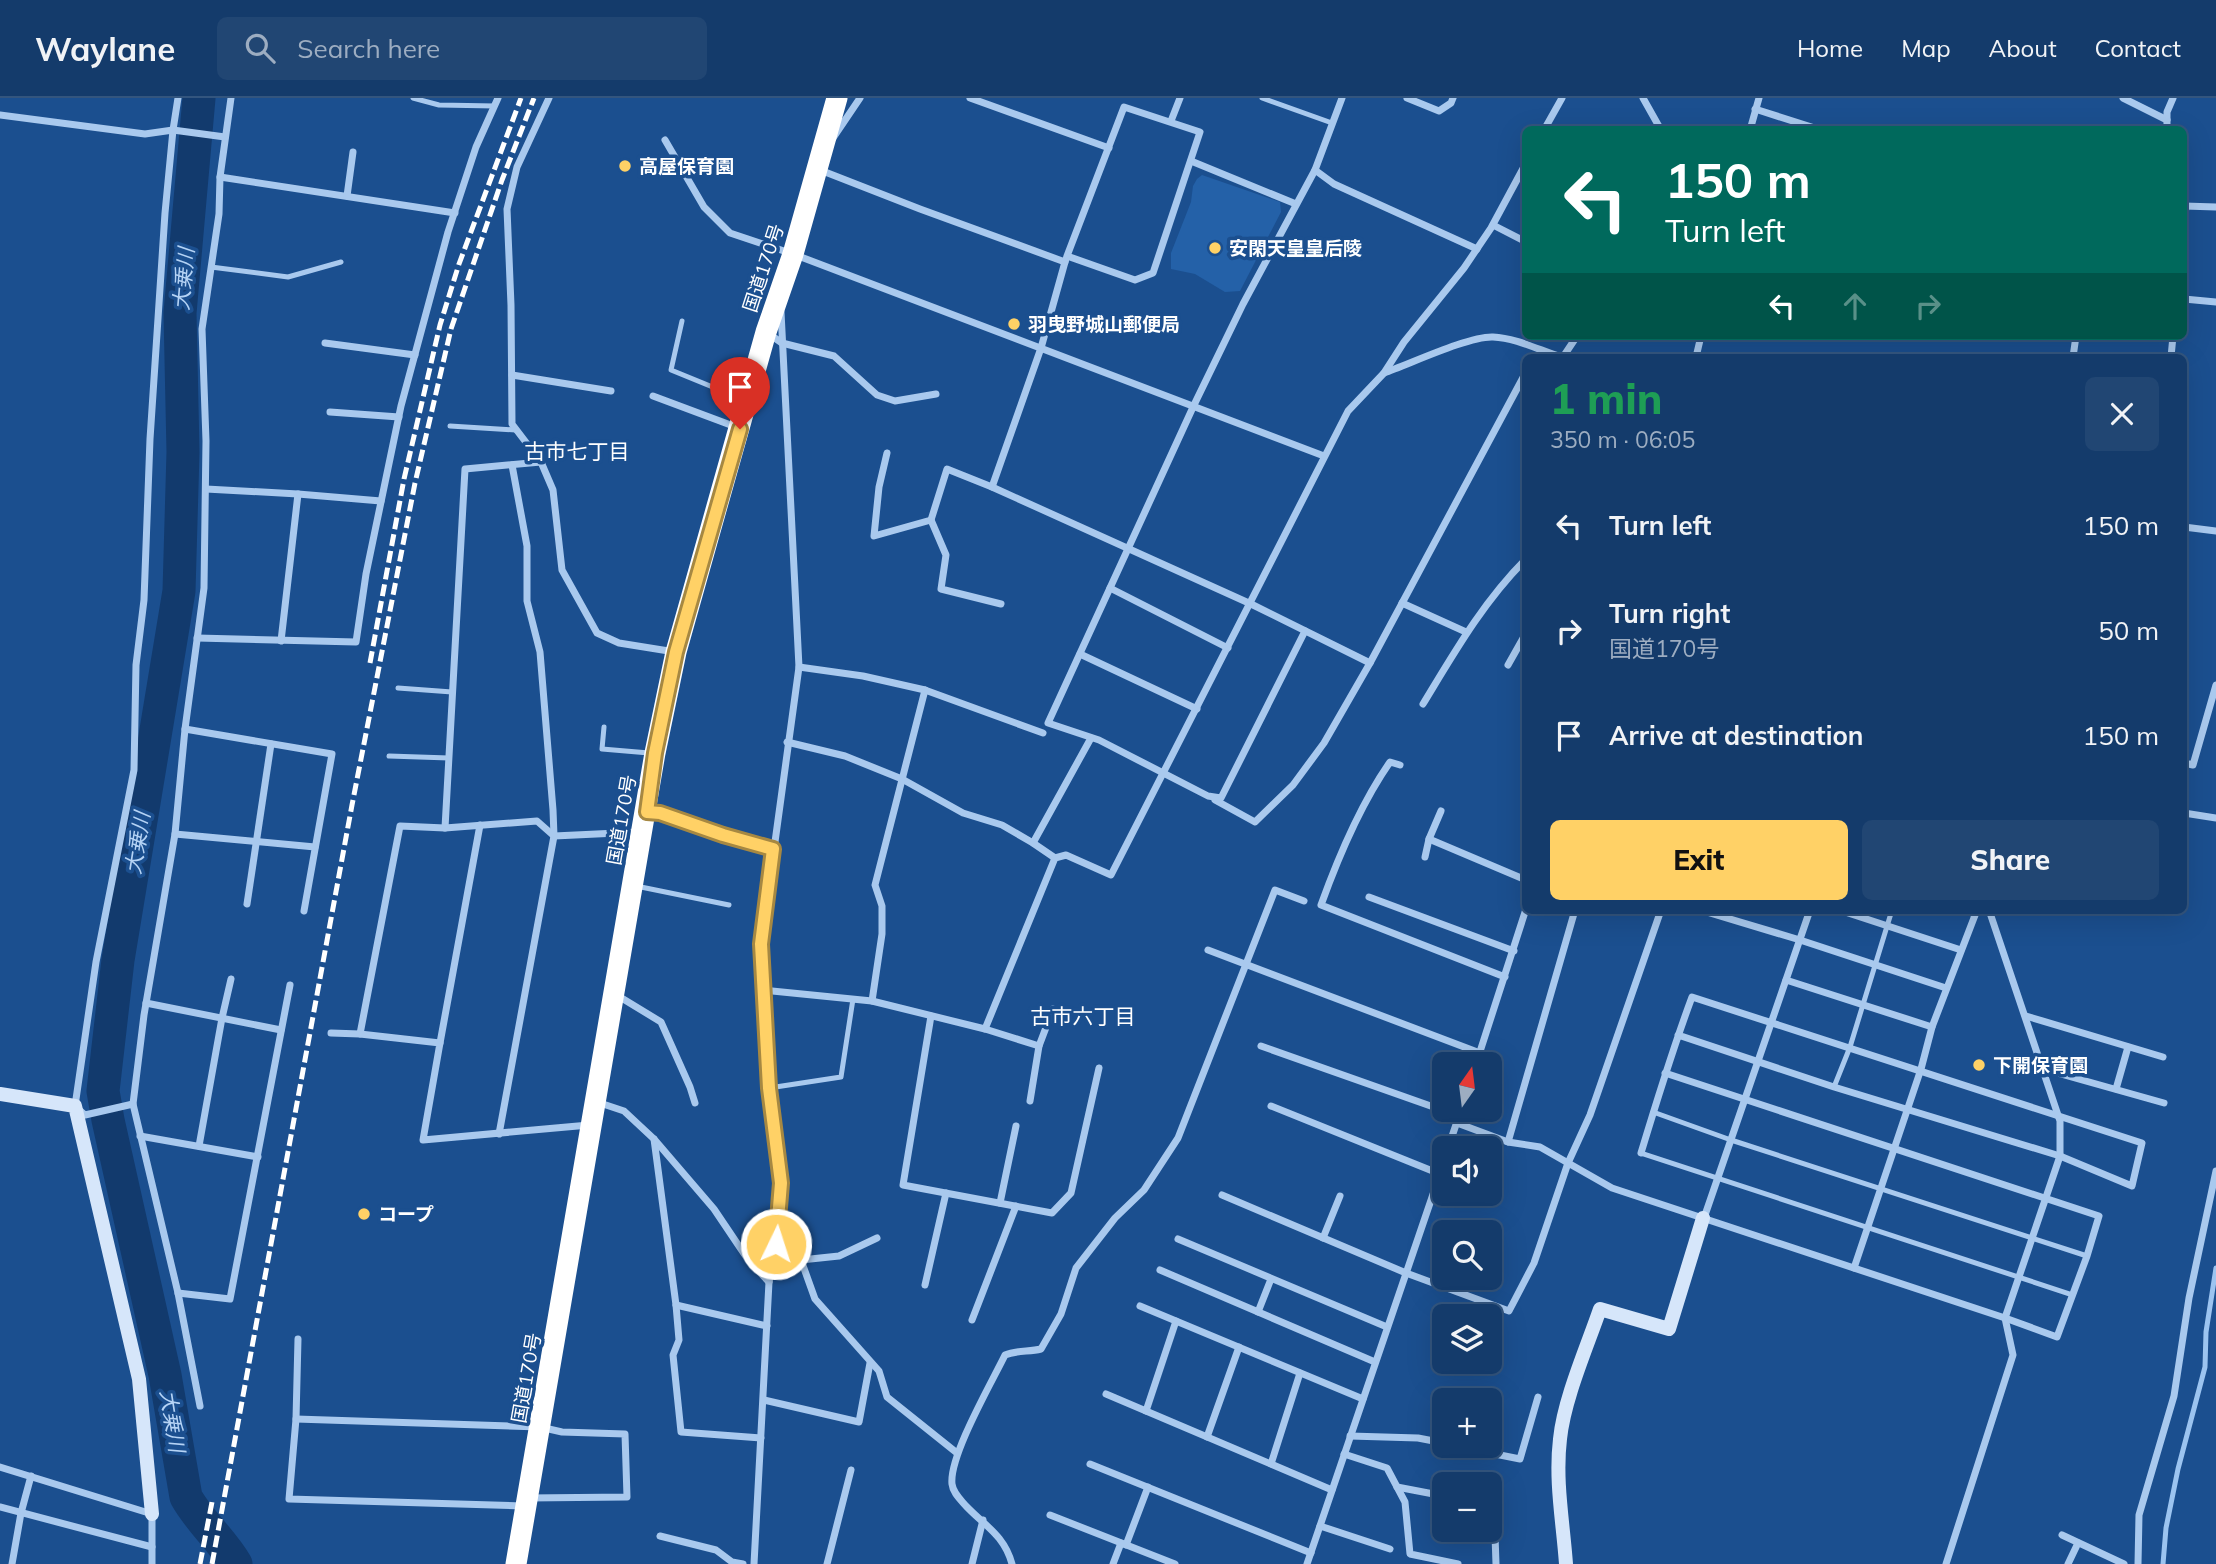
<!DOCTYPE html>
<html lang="en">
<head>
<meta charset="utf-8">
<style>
	body { margin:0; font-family:Mulish,"Noto Sans JP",sans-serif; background:#214673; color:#f1f3f6; height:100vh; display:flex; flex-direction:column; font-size:26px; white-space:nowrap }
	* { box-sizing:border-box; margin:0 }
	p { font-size:23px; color:#9dadc1 }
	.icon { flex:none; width:38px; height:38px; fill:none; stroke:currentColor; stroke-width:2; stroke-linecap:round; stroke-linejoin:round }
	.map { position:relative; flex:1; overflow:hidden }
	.side { position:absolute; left:1522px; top:256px; width:665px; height:560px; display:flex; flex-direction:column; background:#143b6b; border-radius:10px; box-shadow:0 7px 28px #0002,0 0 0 2px #33557e }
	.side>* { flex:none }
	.hud { position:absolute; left:1522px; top:28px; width:665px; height:214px; border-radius:10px; box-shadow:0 7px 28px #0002,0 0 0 2px #33557e; background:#00695c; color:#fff; overflow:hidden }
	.needle { width:46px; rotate:14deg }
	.tools { position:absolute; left:1432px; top:954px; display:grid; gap:14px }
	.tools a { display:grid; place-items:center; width:70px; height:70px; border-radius:10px; background:#143b6b; box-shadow:0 7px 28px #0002,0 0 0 2px #33557e; font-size:35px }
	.pin { position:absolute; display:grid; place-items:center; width:60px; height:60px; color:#fff; margin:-72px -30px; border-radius:50% 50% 50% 0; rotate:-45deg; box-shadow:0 0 7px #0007 }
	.pin .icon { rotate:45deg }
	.me { position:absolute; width:77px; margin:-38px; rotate:4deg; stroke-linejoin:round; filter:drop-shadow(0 0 5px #0008) }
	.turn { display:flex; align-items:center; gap:24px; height:147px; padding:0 28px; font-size:32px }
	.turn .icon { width:91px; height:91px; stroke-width:2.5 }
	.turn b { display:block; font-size:49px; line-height:60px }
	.lanes { display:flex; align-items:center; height:66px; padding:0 28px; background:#0003; justify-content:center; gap:35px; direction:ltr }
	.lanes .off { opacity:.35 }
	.round { display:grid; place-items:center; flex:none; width:74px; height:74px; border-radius:10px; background:#214673 }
	.head { display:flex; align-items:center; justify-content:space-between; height:119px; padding:0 28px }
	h1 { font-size:42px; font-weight:800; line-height:52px; color:#1e9e55 }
	.primary-button { display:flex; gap:14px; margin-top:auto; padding:14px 28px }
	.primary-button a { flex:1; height:80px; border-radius:10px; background:#ffd166; color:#111; font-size:28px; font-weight:800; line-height:80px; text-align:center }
	.primary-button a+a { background:#214673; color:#f1f3f6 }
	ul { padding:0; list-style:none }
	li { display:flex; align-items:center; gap:21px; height:105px; padding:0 28px }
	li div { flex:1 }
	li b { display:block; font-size:26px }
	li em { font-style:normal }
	header { display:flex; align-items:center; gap:42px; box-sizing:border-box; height:98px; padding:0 35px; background:#143b6b; border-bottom:2px solid #33557e }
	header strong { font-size:33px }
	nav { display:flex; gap:38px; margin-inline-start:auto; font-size:24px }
	.search { width:490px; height:63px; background:#214673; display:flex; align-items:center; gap:18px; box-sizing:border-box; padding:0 24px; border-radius:10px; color:#9dadc1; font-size:26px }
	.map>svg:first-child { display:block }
	.green { fill:#2461a8 }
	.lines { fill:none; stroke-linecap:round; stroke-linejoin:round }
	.stream { stroke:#9cc4f0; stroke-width:5 }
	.river { stroke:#123a6d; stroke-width:33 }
	.lane { stroke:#a9c9ee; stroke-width:5 }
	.street { stroke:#a9c9ee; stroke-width:7 }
	.secondary { stroke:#d6e6fa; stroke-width:14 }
	.highway { stroke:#fff; stroke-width:21 }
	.rail { stroke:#fff; stroke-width:5; stroke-dasharray:12 5; stroke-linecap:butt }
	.route-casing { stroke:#a68842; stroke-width:18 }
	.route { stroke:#ffd166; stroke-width:12 }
	.poi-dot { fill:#ffd166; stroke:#1b4f8f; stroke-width:2.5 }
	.labels { text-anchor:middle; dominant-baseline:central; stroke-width:7; stroke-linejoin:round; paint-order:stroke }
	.poi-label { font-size:19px; font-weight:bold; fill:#fff; stroke:#1b4f8f; text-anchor:start }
	.street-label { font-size:19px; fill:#fff; stroke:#1b4f8f }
	.water-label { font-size:21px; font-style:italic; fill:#b5d3f5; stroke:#1b4f8f }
	.neighbourhood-label { font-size:21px; fill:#fff; stroke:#1b4f8f }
</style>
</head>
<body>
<header>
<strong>Waylane</strong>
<div class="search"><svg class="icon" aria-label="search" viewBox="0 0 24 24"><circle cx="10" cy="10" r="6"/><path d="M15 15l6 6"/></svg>Search here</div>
<nav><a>Home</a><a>Map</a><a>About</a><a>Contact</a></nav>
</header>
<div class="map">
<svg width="2216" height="1466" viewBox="0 0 2216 1466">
	<rect width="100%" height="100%" fill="#1b4f8f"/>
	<path class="green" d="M1202,77L1280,104L1281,114L1240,193L1225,194L1195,176L1171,171V155L1191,104L1193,88L1197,81Z"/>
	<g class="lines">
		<path class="stream" d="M2163,1466L2166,1430L2178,1371L2205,1269L2206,1234L2216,1170"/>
		<path class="river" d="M199,0L180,215L183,354L179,493L118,862L103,993L108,1022L165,1277L186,1399C200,1424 222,1442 236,1466"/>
		<g class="lane">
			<path d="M413,0L439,7L495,8"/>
			<path d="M1262,0L1332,25"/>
			<path d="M211,169L288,179L341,164"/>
			<path d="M682,223L671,272L742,301"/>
			<path d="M450,328L516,332"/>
			<path d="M398,590L452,594"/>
			<path d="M604,629L602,651L649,655"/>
			<path d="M389,658L449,660"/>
			<path d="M636,788L729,807"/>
			<path d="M1834,989L1850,949L1892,812"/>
			<path d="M769,990L841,979L853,901"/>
			<path d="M1653,1014L1731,1042L2087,1158"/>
			<path d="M1641,1055L2073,1197"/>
		</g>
		<g class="street">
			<path d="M549,0L517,69L507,111L511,207L512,326L541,364L553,392L562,472L597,535L619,545L675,554"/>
			<path d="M970,0L1109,50"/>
			<path d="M1407,0L1439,13L1451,5L1453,0"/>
			<path d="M1643,0L1661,32"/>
			<path d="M2123,0L2167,22"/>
			<path d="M1755,11L1821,32"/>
			<path d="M0,17L145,36L173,32L225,39"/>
			<path d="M1171,23L1180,0"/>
			<path d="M1544,32L1562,0"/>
			<path d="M1750,32L1759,0"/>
			<path d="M2167,32V14L2173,0"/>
			<path d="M833,40L860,0"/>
			<path d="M665,42L704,109L730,135L793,156L1324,358"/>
			<path d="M1191,63L1296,106"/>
			<path d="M820,72L920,111L1065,164"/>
			<path d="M1315,72L1334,86L1477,151"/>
			<path d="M220,79L455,115"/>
			<path d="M347,98L353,54"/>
			<path d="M2184,108L2216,109"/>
			<path d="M1493,127L1526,144"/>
			<path d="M2184,128L2186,108"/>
			<path d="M2184,201L2216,204"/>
			<path d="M769,236L782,245L834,258L877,297L895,303L936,296"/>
			<path d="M325,245L415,257"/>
			<path d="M1563,259L1577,238"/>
			<path d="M1696,259L1701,238"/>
			<path d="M2073,259L2076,238"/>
			<path d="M2171,259L2173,238"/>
			<path d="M1384,275C1410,266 1469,238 1493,239C1516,240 1539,252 1561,259"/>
			<path d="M512,277L611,293"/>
			<path d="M653,298L736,329"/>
			<path d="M330,314L399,319"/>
			<path d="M887,355L879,389L874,438L931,422L947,371L992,389L1251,506L1370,565"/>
			<path d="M992,389L1041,250L1065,164L1067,158L1124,9L1200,34L1153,175L1135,182L1067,158"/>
			<path d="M206,391L298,396L381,403"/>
			<path d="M931,422L946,457L941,491L1001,506"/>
			<path d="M2184,429L2216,433"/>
			<path d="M1110,490L1228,550"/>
			<path d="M1402,505L1466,534"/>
			<path d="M1305,533L1221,700L1208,698L1099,642L1048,625L1194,307L1243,206L1315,72L1342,0"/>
			<path d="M197,540L356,544L366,476L401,308L448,134L476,49L498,0"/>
			<path d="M281,543L298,396"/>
			<path d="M1080,556L1197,611"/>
			<path d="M1508,567L1526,535"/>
			<path d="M799,569L863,578L925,592L1043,635"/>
			<path d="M1423,606C1454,555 1483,504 1526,461"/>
			<path d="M185,631L332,656L304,813"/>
			<path d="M787,644L845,658L902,681L963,715L1002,727L1033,745L1055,760"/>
			<path d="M2184,665L2193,667L2216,587"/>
			<path d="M1400,667L1390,664C1360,707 1339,757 1321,807L1505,879"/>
			<path d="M1215,702L1255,724L1293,687L1324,645L1370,565L1526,274"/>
			<path d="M647,714L660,715L723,737L773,751"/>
			<path d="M2184,715L2216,720"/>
			<path d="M445,730L465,371L541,364"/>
			<path d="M175,736L315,749"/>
			<path d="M1429,741L1526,782"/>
			<path d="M1033,745L1091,640"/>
			<path d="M1425,759L1429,741L1441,713"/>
			<path d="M1369,799L1514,853"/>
			<path d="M247,806L271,646"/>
			<path d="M1700,812L1800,842L1946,890"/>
			<path d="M1839,812L1961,852"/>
			<path d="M1963,812L1975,816"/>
			<path d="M1208,852L1480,955"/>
			<path d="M1786,882L1932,929"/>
			<path d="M762,892L872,903L985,931L1039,948"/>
			<path d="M615,896L661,924L690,989L695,1005"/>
			<path d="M872,903L882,836V808L875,787L925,592"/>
			<path d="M146,905L281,932"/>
			<path d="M931,918L903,1087L1052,1115L1071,1095L1099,970"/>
			<path d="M2026,918L2163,959"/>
			<path d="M985,931L1055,760L1066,757L1111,777L1348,313L1384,275L1404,244L1464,170L1491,130L1526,65"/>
			<path d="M331,935L360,936"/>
			<path d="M440,945L480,727"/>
			<path d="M1261,948L1459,1018"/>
			<path d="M1476,966L1526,811"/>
			<path d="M2043,971L2164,1005"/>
			<path d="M2116,991L2128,949"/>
			<path d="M1030,1003L1039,948L1053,911"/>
			<path d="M597,1004L624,1013L654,1041L714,1111L749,1163L769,1184"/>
			<path d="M133,1006L85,1017L75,1008L96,864L134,672L136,567L144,502L150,341L165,115L173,32L178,0"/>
			<path d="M1271,1008L1440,1076"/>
			<path d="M1457,1025L1508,1044L1540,1049L1612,1090L2005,1220L2057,1239L2087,1158L2099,1118L1665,975"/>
			<path d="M589,1027L423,1042L440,945L360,936L400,728L445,730L537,723L554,738L639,734"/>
			<path d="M499,1036L554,738L553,712L540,554L527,503V448L512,367"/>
			<path d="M140,1038L258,1059"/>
			<path d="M654,1041L676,1207L679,1242L673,1257L681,1334L761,1340"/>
			<path d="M1508,1044L1575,812"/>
			<path d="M199,1048L222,920L231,881"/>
			<path d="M1448,1050L1461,1012"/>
			<path d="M1641,1055C1657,1002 1673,950 1692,899L2142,1045L2132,1088L2060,1058L1834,989L1678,937"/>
			<path d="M1222,1097L1406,1175L1509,1213L1534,1165L1568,1065L1590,1017L1661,812"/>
			<path d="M1000,1105L1016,1028"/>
			<path d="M1704,1120L1810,812"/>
			<path d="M1323,1140L1340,1098"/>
			<path d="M1178,1141L1387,1229"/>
			<path d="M776,1146L801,1162L815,1201L879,1273L887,1299L957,1355"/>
			<path d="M801,1162L839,1158L877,1140"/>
			<path d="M1854,1170L1921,971L1932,929L1977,812"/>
			<path d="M1160,1172L1375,1264"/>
			<path d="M925,1187L946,1095"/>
			<path d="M178,1195L230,1201L290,887"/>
			<path d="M676,1207L767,1228"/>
			<path d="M1140,1208L1363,1301"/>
			<path d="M1258,1214L1271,1181"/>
			<path d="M972,1222L1016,1108"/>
			<path d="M298,1241L296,1321L289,1401L523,1408"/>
			<path d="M1106,1296L1332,1392"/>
			<path d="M764,1302L859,1324L870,1265"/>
			<path d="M200,1308L178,1195L133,1006L144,917L175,736L185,631L204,490L206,343L202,231L219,116L220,79L231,0"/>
			<path d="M1146,1313L1176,1223"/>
			<path d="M296,1321L540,1329L562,1334L625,1336L627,1399L528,1400"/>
			<path d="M1350,1338L1418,1340L1444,1345"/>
			<path d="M1207,1339L1239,1249"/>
			<path d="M1455,1348L1520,1361L1538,1299"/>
			<path d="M1344,1356L1387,1370L1405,1404L1410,1456L1458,1466"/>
			<path d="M1090,1366L1311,1455"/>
			<path d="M1271,1366L1300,1275"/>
			<path d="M0,1369L152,1416V1466"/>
			<path d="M1397,1389L1444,1398"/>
			<path d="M1489,1407L1494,1408L1496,1466"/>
			<path d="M0,1409L152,1449"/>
			<path d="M1050,1417L1175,1466"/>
			<path d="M1320,1428L1390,1451"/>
			<path d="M2062,1437L2124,1466"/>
			<path d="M660,1438L716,1452L732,1464L743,1466"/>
			<path d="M1126,1447L1148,1389"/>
			<path d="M12,1466L21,1415L31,1378"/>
			<path d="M754,1466L769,1184L776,1146L781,1085L769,990L761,846L799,569L781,214"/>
			<path d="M827,1466L851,1372"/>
			<path d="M972,1466L983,1422"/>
			<path d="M1012,1466C1004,1437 985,1428 966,1408C960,1401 953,1395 952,1386C949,1358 992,1284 1005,1257C1017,1252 1029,1254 1041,1251L1061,1216L1076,1170L1115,1120L1144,1092L1178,1040L1275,792L1304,803"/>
			<path d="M1113,1466L1121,1445"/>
			<path d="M1307,1466L1444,1064"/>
			<path d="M1946,1466L2013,1257L2005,1220L2060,1058V1023L1989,812"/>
			<path d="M2068,1466L2078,1445"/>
			<path d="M2138,1466L2139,1417L2174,1298L2189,1200L2216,1073"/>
		</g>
		<g class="secondary">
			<path d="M0,996L75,1008L139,1281L152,1416"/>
			<path d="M1566,1466C1563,1424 1555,1383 1560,1341C1564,1301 1587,1249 1600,1211L1669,1231L1703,1120"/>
		</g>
		<path class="highway" d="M516,1466L655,655L676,554L766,234L793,156L837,0"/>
		<g class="rail">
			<path d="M370,565L404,381L440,227L459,166L521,0"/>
			<path d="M200,1466L212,1404"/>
			<path d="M212,1466L352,707L415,385L451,231L502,82L534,0"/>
		</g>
	</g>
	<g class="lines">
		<g class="route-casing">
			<path id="route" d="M740,331L676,554L655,655L647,714L660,715L723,737L773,751L761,846L769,990L781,1085L776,1146"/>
		</g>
		<use href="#route" class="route"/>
	</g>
	<g class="poi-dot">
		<circle cx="625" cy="68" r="7"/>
		<circle cx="1215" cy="150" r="7"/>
		<circle cx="1014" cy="226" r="7"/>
		<circle cx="1979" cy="967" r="7"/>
		<circle cx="364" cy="1116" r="7"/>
	</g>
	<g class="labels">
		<g class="poi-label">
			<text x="639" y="68">高屋保育園</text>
			<text x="1229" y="150">安閑天皇皇后陵</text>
			<text x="1028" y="226">羽曳野城山郵便局</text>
			<text x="1993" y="967">下開保育園</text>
			<text x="378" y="1116">コープ</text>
		</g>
		<g class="street-label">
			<text transform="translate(763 170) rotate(-72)">国道170号</text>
			<text transform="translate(621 722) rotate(-80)">国道170号</text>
			<text transform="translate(526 1280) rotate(-80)">国道170号</text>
		</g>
		<g class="water-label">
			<text transform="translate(183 181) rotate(-85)">大乗川</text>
			<text transform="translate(137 745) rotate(-81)">大乗川</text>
			<text transform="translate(173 1323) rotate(81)">大乗川</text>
		</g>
		<g class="neighbourhood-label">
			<text x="577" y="353">古市七丁目</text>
			<text x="1083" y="918">古市六丁目</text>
		</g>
	</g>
</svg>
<div class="tools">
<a><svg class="needle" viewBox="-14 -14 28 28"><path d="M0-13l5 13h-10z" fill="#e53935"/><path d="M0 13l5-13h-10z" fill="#9dadc1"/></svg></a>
<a><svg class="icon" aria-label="sound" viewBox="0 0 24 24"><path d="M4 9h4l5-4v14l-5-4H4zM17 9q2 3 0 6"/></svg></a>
<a><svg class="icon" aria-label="search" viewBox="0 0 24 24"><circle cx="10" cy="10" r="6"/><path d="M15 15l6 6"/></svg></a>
<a><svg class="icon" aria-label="layers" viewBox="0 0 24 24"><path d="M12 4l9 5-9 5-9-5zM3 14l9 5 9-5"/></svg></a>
<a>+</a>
<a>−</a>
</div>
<div class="pin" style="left:740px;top:331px;background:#d93025"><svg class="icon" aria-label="arrive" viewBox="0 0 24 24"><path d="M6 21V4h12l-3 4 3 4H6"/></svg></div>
<svg class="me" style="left:776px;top:1146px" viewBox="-20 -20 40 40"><circle r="17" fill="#ffd166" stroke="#fff" stroke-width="3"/><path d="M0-11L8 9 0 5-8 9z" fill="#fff"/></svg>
<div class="hud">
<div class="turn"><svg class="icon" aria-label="left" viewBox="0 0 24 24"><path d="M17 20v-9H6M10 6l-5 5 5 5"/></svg><div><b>150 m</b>Turn left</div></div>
<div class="lanes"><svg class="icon" aria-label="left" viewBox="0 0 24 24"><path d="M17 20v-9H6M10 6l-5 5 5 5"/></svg><svg class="icon off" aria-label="ahead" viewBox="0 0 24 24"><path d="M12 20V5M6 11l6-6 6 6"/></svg><svg class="icon off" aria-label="right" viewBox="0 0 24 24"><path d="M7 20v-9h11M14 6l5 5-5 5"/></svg></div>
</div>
<section class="side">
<div class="head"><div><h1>1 min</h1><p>350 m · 06:05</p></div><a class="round"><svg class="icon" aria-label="close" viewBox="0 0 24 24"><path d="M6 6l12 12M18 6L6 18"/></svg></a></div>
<ul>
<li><svg class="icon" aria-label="left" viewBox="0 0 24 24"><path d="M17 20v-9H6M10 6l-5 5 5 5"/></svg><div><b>Turn left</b></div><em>150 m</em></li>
<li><svg class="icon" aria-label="right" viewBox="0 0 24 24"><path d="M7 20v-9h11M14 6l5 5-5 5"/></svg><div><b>Turn right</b><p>国道170号</p></div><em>50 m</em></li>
<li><svg class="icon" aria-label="arrive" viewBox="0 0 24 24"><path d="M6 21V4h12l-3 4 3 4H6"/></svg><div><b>Arrive at destination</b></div><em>150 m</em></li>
</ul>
<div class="primary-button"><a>Exit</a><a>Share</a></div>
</section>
</div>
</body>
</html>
